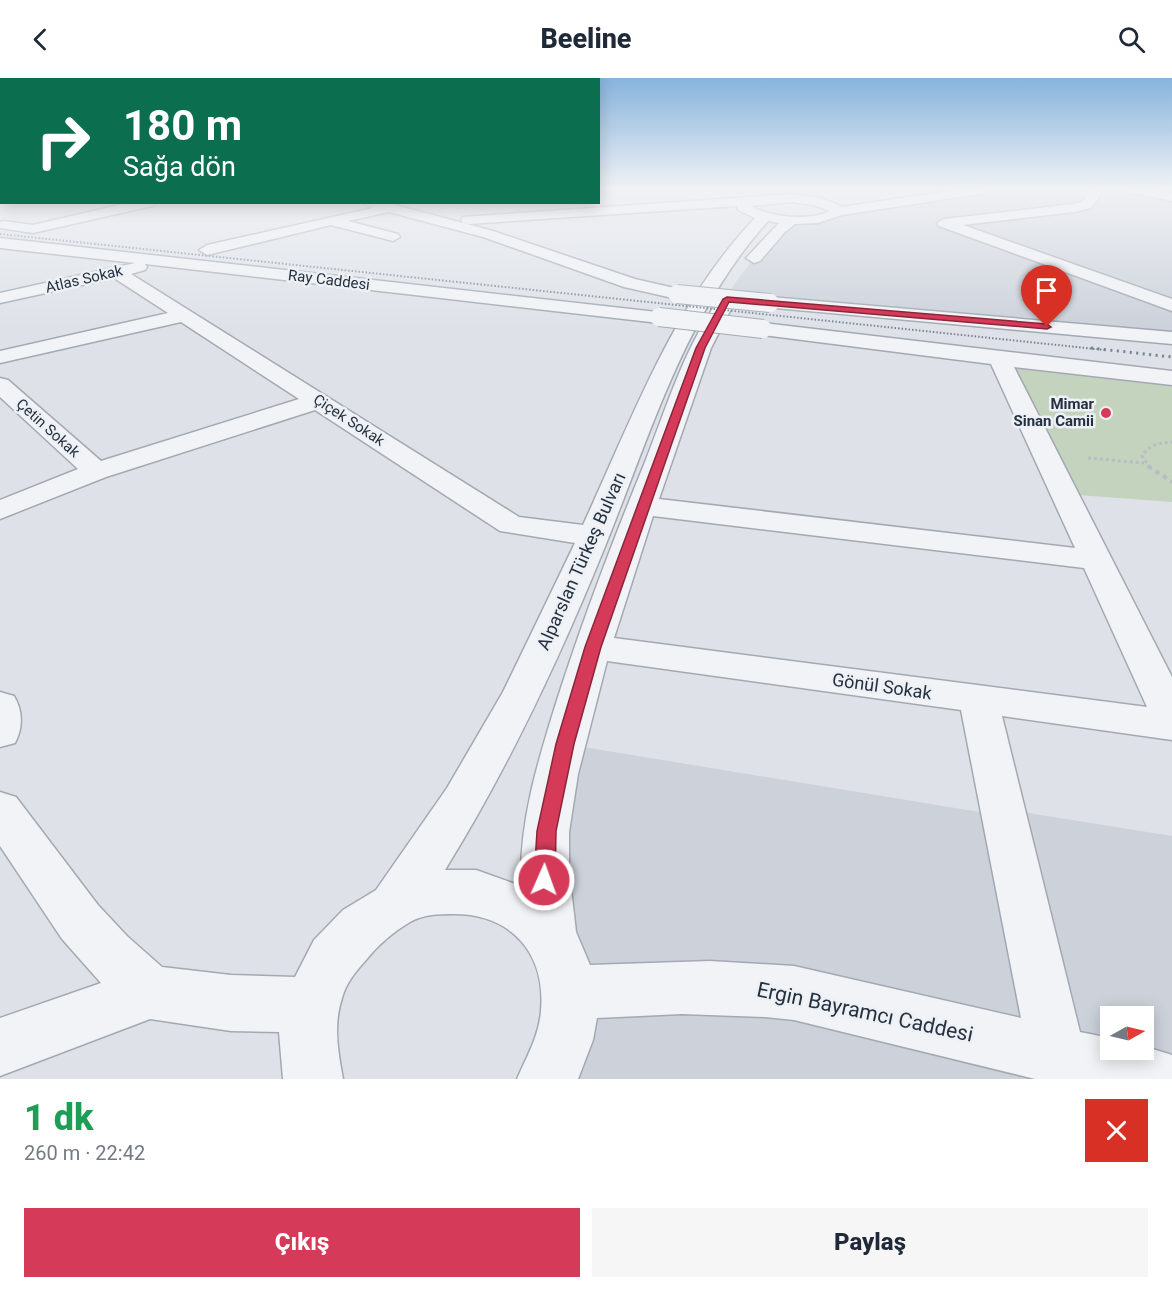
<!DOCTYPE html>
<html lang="tr">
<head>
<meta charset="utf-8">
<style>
	body { margin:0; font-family:Roboto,sans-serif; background:#f6f6f7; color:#1f2937; height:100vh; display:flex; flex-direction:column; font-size:22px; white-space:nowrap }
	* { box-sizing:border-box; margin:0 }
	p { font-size:20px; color:#747a83 }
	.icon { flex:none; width:33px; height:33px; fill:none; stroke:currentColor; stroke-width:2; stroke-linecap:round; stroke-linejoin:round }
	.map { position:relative; height:1001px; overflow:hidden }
	.side { display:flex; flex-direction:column; background:#fff; flex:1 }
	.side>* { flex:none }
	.banner { position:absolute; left:0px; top:0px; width:600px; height:126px; box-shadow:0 3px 15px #0003; background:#0b6e4f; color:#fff; overflow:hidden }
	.needle { width:39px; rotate:82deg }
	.buttons { position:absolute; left:1100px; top:928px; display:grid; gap:12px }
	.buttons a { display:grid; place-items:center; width:54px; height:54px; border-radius:0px; background:#fff; box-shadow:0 3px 15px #0003; font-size:30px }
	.pin { position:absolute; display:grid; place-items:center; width:51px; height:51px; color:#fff; margin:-62px -26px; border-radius:50% 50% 50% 0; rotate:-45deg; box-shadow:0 0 6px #0007 }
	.pin .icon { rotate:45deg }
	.me { position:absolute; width:66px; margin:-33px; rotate:2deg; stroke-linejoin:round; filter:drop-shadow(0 0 4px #0008) }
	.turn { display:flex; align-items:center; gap:21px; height:126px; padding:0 24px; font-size:27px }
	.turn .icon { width:78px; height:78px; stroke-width:2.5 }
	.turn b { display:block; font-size:42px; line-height:51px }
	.round { display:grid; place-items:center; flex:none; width:63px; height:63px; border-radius:0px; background:#f6f6f7 }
	.summary { display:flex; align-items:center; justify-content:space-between; height:102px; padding:0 24px }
	h1 { font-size:36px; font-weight:800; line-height:45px; color:#1e9e55 }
	.action { display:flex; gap:12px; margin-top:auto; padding:12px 24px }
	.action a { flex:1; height:69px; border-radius:0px; background:#d53b59; color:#fff; font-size:24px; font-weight:800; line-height:69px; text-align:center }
	.action a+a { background:#f6f6f7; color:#1f2937 }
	header { display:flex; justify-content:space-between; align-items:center; height:78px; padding:0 24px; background:#fff; font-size:27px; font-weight:800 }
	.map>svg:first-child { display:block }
	.built { fill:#ccd1da; fill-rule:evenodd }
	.green { fill:#c4d3be }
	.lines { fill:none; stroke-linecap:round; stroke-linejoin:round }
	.minor-casing { stroke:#a3a9b2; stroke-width:3 }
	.path-far1 { stroke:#b8bdc3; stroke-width:3; stroke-dasharray:3 3; stroke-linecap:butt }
	.path { stroke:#b8bdc3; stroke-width:4; stroke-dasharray:4.5 4.5; stroke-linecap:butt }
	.minor { fill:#f1f3f6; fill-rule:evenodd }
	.rail-far1 { stroke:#768293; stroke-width:2; stroke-dasharray:1.5 2; stroke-linecap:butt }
	.rail { stroke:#768293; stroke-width:3; stroke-dasharray:2 4.5; stroke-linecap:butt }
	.minor-bridge-casing { stroke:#a3a9b2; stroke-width:20; stroke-linecap:butt }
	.minor-bridge { stroke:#f1f3f6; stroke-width:18 }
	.route { fill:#d53b59; stroke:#8a263a; stroke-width:1.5 }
	.poi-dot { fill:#d53b59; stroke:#edf1f6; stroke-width:2 }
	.labels { text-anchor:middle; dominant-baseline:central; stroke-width:5; stroke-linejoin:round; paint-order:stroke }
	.far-street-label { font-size:15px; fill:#263140; stroke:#edf1f6 }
	.far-poi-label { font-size:15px; font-weight:bold; fill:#263140; stroke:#edf1f6; text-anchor:end }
	.street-label { font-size:18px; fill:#263140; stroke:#edf1f6 }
	.near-street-label { font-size:21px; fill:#263140; stroke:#edf1f6 }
</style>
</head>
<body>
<header><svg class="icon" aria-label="back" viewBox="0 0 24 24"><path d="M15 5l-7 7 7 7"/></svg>Beeline<svg class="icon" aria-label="search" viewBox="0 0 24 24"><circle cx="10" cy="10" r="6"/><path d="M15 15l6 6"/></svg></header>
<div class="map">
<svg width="1172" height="1001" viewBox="0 0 1172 1001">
	<rect width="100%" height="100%" fill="#dee2e8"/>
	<g class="built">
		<path d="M985,111H1172V260L727,221L735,205L762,170L792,142Z"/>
		<path d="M565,666L1004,738L1003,731L1172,758V1001H547ZM1110,939H1143V972H1110Z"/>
	</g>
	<path class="green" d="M999,281L1172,300V424L1064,416Z"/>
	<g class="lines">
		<g class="minor-casing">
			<g id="minor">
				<path d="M960,111H991L985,115L842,137L818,145L795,146L785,154L760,183L754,185L746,180L779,145L768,143C685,235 650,358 604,471C559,582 508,690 445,792H476L521,808C519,743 538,683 557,622C583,541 613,462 645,384C666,331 683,274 715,227H729L731,231L711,270L659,421L1075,470L991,286L763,257L756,255L753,251L756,247L763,245L1172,293V307L1014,289L1172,599V662L1002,638L1080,954L1110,960V972H1143V968L1172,977V1001H1035L794,942L765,939L682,936L597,940L593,962L578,1001H517C527,978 539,958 541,933C546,876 512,836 454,836C439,836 424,836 410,844C393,854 378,867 366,882C356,893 346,905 342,920C333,947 338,974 343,1001H283L279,954L231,953L150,941L0,998V940L101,905L62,861L0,768V714L16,719L98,827L127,858L162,889L231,897L295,899L314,862L343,832L376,812L447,710L503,614L575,465L500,453L315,332L106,399L0,441V422L78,391L0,319V300L8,302L101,383L299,321L181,244L0,285V273L168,235L114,200L0,225V215L135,185L0,170V160L666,235L669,239L666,243L659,245L145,186L147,189L145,192L131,196L519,439L583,447C632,341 673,226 755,140L738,132L737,128L468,146L463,145L461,142L463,139L792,116L821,120L842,129ZM792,124L814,127L830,133C809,143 771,140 751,128ZM653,438L1084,490L1147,629L614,560ZM607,583L961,632L1021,940L794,888L710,883L590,887L576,854L569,793V754L578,696Z"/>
				<path d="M1088,111L1103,113L1091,130L1075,134L963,147L1172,221V233L939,148L937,145L944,141L1074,126L1081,124L1090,114Z"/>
				<path d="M1126,111H1151L1172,115V123L1128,114Z"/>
				<path d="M132,124H158L152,128L33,155L0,150V144L4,143L33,147Z"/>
				<path d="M361,124H384L493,153L635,201L683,212L686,216L683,220L677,221L624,209L483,159L389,134L348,143L398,156L400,159L393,163L331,147L207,177L199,172L207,167L373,130Z"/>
				<path d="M770,219L1172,254V266L764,229L761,225L764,221Z"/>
				<path d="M0,614L14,618C23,633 23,650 15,665L0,669Z"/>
			</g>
		</g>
		<g class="path-far1">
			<path d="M1088,380L1144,385"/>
			<path d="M1150,390L1142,378C1149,366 1160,365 1172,364"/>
		</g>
		<path class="path" d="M1148,388L1172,404"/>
		<use href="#minor" class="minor"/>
		<path class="rail-far1" d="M0,156L1105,272"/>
		<path class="rail" d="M1091,270L1172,279"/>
		<g class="minor-bridge-casing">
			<g id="minor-bridge">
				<path d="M677,216L770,225"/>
				<path d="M659,239L763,251"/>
			</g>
		</g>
		<use href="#minor-bridge" class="minor-bridge"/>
	</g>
	<linearGradient id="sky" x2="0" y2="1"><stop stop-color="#87b3dc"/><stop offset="0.44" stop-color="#f0f2f5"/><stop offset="1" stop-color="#f0f2f5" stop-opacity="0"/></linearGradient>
	<rect width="1172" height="251" fill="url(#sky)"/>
	<path class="route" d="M727,219L1047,246L1051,249L1047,251L729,224L705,270L601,569L574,666L556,753L555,802L552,808L544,811L537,808L534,802L537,753L556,666L585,569L696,270L723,221Z"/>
	<circle class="poi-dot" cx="1106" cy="335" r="6"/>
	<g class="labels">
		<g class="far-street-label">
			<text transform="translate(84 201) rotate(-13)">Atlas Sokak</text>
			<text transform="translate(329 202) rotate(7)">Ray Caddesi</text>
			<text transform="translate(349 342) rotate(33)">Çiçek Sokak</text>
			<text transform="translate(48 350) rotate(42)">Çetin Sokak</text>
		</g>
		<g class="far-poi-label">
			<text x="1094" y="326">Mimar<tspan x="1094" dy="17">Sinan Camii</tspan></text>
		</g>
		<g class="street-label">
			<text transform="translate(581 483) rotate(-66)">Alparslan Türkeş Bulvarı</text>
			<text transform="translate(882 608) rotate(8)">Gönül Sokak</text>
		</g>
		<g class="near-street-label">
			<text transform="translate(865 934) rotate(12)">Ergin Bayramcı Caddesi</text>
		</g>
	</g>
</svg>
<div class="buttons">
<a><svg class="needle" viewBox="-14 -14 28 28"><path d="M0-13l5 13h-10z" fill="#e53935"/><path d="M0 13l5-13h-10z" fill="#747a83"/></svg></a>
</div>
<div class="pin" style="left:1047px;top:249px;background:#d93025"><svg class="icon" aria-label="arrive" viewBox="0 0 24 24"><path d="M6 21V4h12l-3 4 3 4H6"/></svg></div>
<svg class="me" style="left:544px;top:802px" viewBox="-20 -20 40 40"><circle r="17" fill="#d53b59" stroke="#fff" stroke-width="3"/><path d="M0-11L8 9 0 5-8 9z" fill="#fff"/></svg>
<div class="banner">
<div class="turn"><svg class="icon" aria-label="right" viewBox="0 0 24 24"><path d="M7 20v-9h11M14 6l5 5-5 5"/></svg><div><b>180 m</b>Sağa dön</div></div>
</div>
</div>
<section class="side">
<div class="summary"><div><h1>1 dk</h1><p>260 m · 22:42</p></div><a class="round" style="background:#d93025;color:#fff"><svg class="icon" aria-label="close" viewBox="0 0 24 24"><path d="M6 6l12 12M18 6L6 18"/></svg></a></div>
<div class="action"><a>Çıkış</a><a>Paylaş</a></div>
</section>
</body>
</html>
